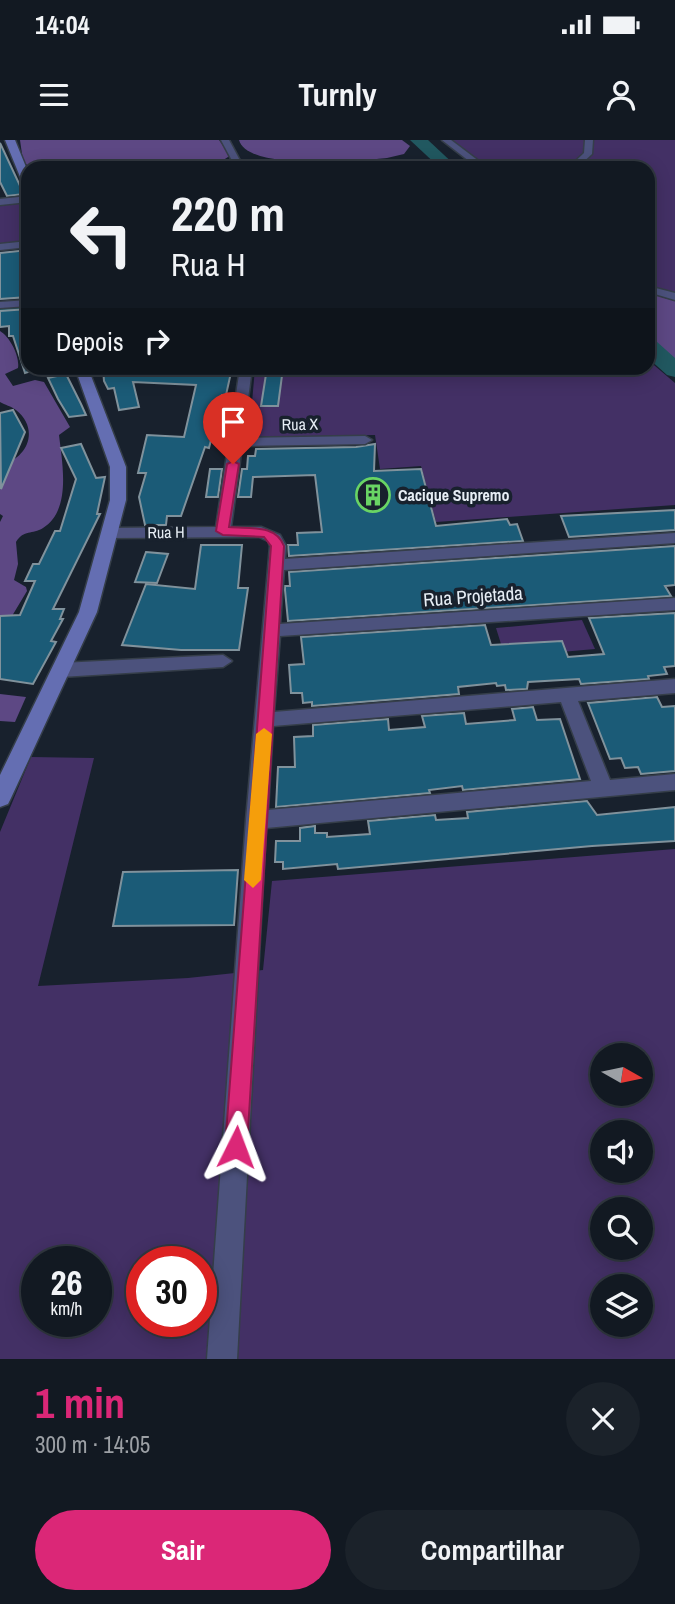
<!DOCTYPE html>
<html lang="pt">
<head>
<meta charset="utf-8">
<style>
	body { margin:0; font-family:"Archivo Narrow",sans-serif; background:#1b222a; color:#f1f3f6; height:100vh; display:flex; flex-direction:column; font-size:26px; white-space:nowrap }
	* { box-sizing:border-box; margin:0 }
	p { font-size:23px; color:#9ca0a5 }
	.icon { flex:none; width:38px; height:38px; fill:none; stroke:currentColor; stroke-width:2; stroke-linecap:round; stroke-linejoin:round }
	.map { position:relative; height:1219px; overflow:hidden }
	.panel { display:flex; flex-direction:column; background:#121922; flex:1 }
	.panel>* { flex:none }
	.hud { position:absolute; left:21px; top:21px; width:634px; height:214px; border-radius:21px; box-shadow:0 4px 18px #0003,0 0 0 2px #313840; background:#121922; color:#f1f3f6; overflow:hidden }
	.needle { width:46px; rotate:99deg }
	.controls { position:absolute; left:590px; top:903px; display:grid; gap:14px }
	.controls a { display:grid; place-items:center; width:63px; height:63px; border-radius:50%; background:#121922; box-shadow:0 4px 18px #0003,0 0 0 2px #313840; font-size:35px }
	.speed { position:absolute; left:21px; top:1106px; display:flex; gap:14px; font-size:35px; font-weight:700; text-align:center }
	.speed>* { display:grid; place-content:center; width:91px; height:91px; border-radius:50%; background:#121922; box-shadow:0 4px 18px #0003,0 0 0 2px #313840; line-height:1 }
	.speed small { font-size:18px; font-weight:400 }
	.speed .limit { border:10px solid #d22; background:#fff; color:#111 }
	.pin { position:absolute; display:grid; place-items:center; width:60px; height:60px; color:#fff; margin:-72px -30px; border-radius:50% 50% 50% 0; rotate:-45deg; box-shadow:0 0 7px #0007 }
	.pin .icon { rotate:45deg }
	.me { position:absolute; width:77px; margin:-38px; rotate:3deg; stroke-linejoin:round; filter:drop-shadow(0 0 5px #0008) }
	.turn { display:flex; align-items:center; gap:24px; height:147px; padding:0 35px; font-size:32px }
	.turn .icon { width:91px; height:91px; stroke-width:2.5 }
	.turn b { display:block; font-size:49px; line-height:60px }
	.then { display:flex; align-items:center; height:66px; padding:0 35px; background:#0003; gap:14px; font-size:26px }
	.round { display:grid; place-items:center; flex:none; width:74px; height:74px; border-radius:37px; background:#1b222a }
	.headline { display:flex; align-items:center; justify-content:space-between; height:119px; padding:0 35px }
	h1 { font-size:42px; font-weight:700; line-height:52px; color:#db2777 }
	.cta { display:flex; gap:14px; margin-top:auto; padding:14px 35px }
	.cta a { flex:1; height:80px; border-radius:42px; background:#db2777; color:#fff; font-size:28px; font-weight:700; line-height:80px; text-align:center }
	.cta a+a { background:#1b222a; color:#f1f3f6 }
	.status { display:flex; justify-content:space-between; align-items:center; height:49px; padding:0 35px; background:#121922; direction:ltr }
	.status svg { height:19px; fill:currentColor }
	header { display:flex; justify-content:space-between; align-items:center; height:91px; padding:0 35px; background:#121922; font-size:32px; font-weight:700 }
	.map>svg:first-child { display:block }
	.green { fill:#433065; fill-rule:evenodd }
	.forest { fill:#5d4884 }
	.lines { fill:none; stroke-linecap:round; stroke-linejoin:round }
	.stream { stroke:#215860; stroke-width:3.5 }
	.river { fill:#215860; fill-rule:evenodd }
	.building { fill:#1b5b77; stroke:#80929c; stroke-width:2 }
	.street-casing { stroke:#353e49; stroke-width:3 }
	.secondary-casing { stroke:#353e49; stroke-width:3 }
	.street { fill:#4c527d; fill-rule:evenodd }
	.secondary { fill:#646eb2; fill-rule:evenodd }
	.route { fill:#db2777; stroke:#8e194d; stroke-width:2 }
	.slow { fill:#f59e0b }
	.labels { text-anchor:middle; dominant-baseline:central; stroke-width:7; stroke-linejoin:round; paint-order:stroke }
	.far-street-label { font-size:16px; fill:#e7eef5; stroke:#18212d }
	.far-poi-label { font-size:16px; font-weight:bold; fill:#e7eef5; stroke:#18212d; text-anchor:start }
	.street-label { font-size:19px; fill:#e7eef5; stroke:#18212d }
</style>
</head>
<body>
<div class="status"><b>14:04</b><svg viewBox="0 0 49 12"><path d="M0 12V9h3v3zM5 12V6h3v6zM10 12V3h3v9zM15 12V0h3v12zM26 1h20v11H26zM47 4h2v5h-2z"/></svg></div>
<header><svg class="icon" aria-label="menu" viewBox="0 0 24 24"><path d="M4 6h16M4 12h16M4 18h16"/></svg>Turnly<svg class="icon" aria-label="person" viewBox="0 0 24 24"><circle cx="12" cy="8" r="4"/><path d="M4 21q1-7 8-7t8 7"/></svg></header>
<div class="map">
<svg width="675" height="1219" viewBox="0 0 675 1219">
	<rect width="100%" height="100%" fill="#18212d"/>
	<g class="green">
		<path d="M450,0H675V154L648,146V28H488Z"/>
		<path d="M28,61V102L0,106V64Z"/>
		<path d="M648,220L675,243V365L436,382L421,326L380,329L375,295L249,297L255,228H648Z"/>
		<path d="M582,480L595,509L505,517L496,488Z"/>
		<path d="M31,617L94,618L38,846L188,838L263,830L272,741L675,709V1219H0V692ZM602,915H640V954H602ZM602,992H640V1031H602ZM602,1069H640V1108H602ZM37,1122H96V1181H37ZM142,1122H201V1181H142ZM602,1146H640V1185H602Z"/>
	</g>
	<g class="forest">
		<path d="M20,0H219L230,15C217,35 61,28 30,28L23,21Z"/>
		<path d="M239,0H402L410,6L404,14L387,18C359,21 247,31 239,0Z"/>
		<path d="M648,153L675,161V219L648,197Z"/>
		<path d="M0,191C10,197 20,216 18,228L5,234L13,246L35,240L44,242L70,287L59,295C62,322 72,370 43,388C32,395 24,389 16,402L18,424L14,440L26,447L27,451L0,496V382L3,376L0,374V325C28,319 40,289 16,270C11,266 5,265 0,262Z"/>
		<path d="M0,554L26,557L15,582L0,581Z"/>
	</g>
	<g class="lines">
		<path class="stream" d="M0,170L28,168"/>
		<g class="river">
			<path d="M410,0H428L458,28H440Z"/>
			<path d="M648,199L656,201L675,218V237L667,235L648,218Z"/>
		</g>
	</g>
	<g class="building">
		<path d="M0,3L22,50L24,54L7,56L0,42Z"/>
		<path d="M28,110V157L0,159V113Z"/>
		<path d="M28,169V232L25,233L13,196H9V186L0,187V171Z"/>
		<path d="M103,228H232L226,255H222L209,308L205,307L181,376H167L166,385H145L139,357L146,333H138L147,295L184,297L196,245L133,242L139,267L119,270L114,248L108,249L104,241Z"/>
		<path d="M267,228H283L278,266H261Z"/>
		<path d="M66,234L81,264L86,275L69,277L58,259L48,238Z"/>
		<path d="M13,270L25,292L1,349L0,273Z"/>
		<path d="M81,304L96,338L105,337L97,374H100L53,469H64L60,479H63L51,501L56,502L33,544L0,539V476L20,475L35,441H25L33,424H39L55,391H60L76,339L61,308Z"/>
		<path d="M375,304L374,331L421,329L436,386L507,379L510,385L517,384L523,401L289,416L288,405H298L297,393L322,392L315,335L253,337L251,357H238L242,329H247L248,316H255L256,309L356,307Z"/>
		<path d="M210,329H222L218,357H206Z"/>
		<path d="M675,370V390L569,397L561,376Z"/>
		<path d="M201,405H242L238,448H248L239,510H181L122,505L146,444L195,449Z"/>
		<path d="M675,406V445L665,446L671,456L288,481L285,450V446H290L289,432Z"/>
		<path d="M146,412L168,414L157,443L135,442Z"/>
		<path d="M675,473V526L664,527L667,534L648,536L649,539L581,544L579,539L528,542L527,549L506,550L505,545L497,546L496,543L458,547L459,554L312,566V562L303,563L302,553H291L289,525L304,524L301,497L485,485L491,505L562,501L568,517L604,514L589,478Z"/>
		<path d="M657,557L662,567L675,566V631L641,634L638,627L625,628L621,618L610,619L588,563Z"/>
		<path d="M533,567L537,580L560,579L580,639L463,650L462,646L429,650L430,653L276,667L278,627H295L294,597L313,596V585L388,579L389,590L425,587L422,576L464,573L466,584L515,580L512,569Z"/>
		<path d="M587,661L597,675L675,667V701L592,706L338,729L337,724L283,729V722H275L276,701H300V688L315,686V693H327V697L370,694L368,681L435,675L436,680L468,678L467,672Z"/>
		<path d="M238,730L234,785L113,786L123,732Z"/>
	</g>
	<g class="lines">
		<g class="street-casing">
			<g id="street">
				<path d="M221,0H229L244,28H236Z"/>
				<path d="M442,0H451L488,28H478Z"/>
				<path d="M585,0H593L592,14L577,28H568L584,13Z"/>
				<path d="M28,56V62L0,65V59Z"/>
				<path d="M28,101V107L0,110V104Z"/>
				<path d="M648,146L675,153V160L648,152Z"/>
				<path d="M28,160V166L0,168V162Z"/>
				<path d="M240,228H252L243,298L365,296L372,300L365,304L242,306L231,387H261L280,395L286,406L285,419L675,393V403L284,430L280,484L675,458V470L280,496L274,572L675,539V553L578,561L610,640L675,634V650L266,688L237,1219H207L246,680L270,406L268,401L259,397L110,398L102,393L110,388L216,387ZM561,562L591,641L268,670L273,586Z"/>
				<path d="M223,515L232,521L223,527L61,537L52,530L61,523Z"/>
			</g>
		</g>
		<g class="secondary-casing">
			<g id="secondary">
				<path d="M5,0H15L28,32V47L23,44Z"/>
				<path d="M75,228H88L126,327V360L97,472L11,658L8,664L0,667V635L79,472L110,360V327Z"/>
			</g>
		</g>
		<use href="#street" class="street"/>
		<use href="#secondary" class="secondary"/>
	</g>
	<path class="route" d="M233,321L239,324L229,387C250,389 276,384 284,406L247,1007L243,1015L236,1018L228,1015L225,1007L271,406L264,397L223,395L216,391L227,324Z"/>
	<path class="slow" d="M264,588L272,594L261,740L253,748L244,740L256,594Z"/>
	<defs>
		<g id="building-ring" transform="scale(1.75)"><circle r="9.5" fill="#18212d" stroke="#69d464" stroke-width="1.5"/><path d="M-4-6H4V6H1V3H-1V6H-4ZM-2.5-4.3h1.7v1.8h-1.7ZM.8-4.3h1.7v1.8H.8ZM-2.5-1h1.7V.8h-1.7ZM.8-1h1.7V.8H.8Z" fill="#69d464"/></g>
	</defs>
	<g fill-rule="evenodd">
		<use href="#building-ring" x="373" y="355"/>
	</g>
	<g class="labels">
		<g class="far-street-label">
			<text transform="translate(300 284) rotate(-1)">Rua X</text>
			<text transform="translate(166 392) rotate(-1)">Rua H</text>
		</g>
		<g class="far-poi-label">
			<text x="398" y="355">Cacique Supremo</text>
		</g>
		<g class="street-label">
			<text transform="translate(473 456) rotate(-4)">Rua Projetada</text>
		</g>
	</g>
</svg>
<div class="controls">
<a><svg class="needle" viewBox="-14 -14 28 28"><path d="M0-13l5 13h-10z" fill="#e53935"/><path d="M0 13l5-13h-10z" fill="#9ca0a5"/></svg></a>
<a><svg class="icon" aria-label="sound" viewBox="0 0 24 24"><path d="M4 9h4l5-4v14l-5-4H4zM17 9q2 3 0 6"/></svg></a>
<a><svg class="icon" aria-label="search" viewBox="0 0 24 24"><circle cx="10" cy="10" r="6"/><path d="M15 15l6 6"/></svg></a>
<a><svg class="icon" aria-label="layers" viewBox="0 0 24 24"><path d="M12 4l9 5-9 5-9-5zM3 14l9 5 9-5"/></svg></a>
</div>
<div class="speed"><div>26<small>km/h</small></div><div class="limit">30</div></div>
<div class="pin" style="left:233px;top:324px;background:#d93025"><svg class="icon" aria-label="arrive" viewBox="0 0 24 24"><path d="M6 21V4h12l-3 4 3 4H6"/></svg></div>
<svg class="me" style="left:236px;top:1007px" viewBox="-20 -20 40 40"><path d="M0-17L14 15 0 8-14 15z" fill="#db2777" stroke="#fff" stroke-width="4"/></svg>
<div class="hud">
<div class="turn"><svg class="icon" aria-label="left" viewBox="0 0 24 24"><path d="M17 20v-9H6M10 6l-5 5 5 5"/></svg><div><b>220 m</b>Rua H</div></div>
<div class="then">Depois<svg class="icon" aria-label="right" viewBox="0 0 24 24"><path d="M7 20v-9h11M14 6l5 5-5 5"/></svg></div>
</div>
</div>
<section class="panel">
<div class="headline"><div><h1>1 min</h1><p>300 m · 14:05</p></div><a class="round"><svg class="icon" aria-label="close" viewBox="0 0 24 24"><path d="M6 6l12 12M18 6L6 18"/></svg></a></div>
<div class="cta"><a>Sair</a><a>Compartilhar</a></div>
</section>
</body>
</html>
